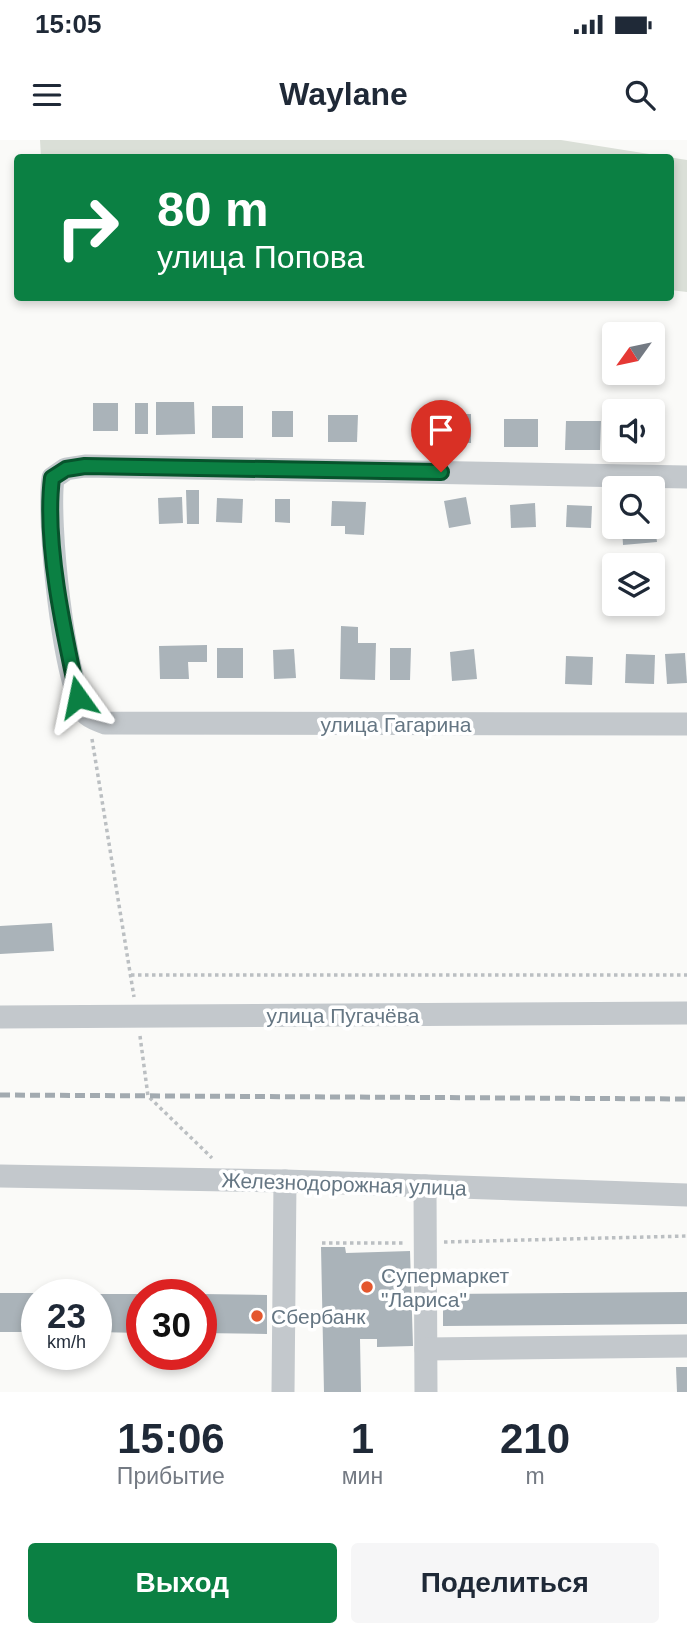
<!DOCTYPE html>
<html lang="ru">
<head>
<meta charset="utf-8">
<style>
	body { margin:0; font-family:Helvetica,sans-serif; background:#f6f6f7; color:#1f2937; height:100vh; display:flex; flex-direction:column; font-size:26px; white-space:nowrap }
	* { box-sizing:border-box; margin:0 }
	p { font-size:23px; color:#747a83 }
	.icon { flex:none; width:38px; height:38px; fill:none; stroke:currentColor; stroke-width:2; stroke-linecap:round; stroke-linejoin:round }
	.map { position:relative; height:1252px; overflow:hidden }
	.drawer { display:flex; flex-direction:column; background:#fff; flex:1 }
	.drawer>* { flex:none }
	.hud { position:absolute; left:14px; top:14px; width:660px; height:147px; border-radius:7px; box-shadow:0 4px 10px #0003; background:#0b8043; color:#fff; overflow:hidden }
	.needle { width:46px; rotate:237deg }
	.tools { position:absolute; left:602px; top:182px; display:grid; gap:14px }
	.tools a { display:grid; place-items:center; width:63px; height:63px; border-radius:7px; background:#fff; box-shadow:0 4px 10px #0003; font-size:35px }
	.speed { position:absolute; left:21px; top:1139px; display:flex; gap:14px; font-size:35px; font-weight:700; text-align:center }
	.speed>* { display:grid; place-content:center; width:91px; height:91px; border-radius:50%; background:#fff; box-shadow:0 4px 10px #0003; line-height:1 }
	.speed small { font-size:18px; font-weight:400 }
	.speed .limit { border:10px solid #d22; background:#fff; color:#111 }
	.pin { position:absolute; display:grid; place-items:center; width:60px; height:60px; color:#fff; margin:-72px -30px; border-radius:50% 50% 50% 0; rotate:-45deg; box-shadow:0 0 7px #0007 }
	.pin .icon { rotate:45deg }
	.me { position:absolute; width:77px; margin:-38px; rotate:348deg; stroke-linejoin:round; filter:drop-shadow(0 0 5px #0008) }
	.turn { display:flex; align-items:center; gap:24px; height:147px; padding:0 28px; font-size:32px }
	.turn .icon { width:91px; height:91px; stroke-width:2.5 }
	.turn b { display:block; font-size:49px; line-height:60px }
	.eta { display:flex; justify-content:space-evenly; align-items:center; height:119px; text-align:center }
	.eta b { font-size:42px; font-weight:700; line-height:49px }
	.cta { display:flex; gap:14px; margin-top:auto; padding:14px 28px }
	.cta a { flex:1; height:80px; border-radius:7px; background:#0b8043; color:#fff; font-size:28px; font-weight:700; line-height:80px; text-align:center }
	.cta a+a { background:#f6f6f7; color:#1f2937 }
	.status { display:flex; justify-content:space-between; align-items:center; height:49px; padding:0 35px; background:#fff; direction:ltr }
	.status svg { height:19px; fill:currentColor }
	header { display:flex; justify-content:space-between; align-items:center; height:91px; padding:0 28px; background:#fff; font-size:32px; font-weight:700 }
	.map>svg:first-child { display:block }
	.green { fill:#dadfd7 }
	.building { fill:#aab3b9 }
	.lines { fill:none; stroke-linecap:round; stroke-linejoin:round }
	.path { stroke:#bbbfc2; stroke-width:3.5; stroke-dasharray:3.5 3.5; stroke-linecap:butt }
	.minor { stroke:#c3c8cc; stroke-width:23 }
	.rail { stroke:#a2aab0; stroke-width:5; stroke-dasharray:10 5; stroke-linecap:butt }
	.route-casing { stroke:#07532c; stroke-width:18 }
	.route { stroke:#0b8043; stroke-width:12 }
	.poi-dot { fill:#e4572e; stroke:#fff; stroke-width:2.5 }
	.labels { text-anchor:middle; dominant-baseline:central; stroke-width:7; stroke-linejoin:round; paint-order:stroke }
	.street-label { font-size:21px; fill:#657683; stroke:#fff }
	.poi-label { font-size:21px; fill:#657683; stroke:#fff; text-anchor:start }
</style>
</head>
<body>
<div class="status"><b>15:05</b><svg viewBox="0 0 49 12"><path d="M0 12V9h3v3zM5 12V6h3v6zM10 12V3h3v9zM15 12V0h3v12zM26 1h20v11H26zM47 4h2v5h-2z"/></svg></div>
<header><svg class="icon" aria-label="menu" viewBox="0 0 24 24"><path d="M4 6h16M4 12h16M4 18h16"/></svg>Waylane<svg class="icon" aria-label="search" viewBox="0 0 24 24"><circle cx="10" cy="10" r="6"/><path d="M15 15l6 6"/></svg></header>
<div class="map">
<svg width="687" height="1252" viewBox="0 0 687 1252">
	<rect width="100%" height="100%" fill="#fafaf8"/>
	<path class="green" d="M40,0H561L687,20V152L670,150V18H41Z"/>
	<g class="building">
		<path d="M156,262H194L195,294L156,295Z"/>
		<rect x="93" y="263" width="25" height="28"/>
		<rect x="135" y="263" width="13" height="31"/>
		<rect x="212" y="266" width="31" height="32"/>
		<rect x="272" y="271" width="21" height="26"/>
		<rect x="444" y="274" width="27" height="29"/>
		<path d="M328,275H358L357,302H328Z"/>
		<rect x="504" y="279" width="34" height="28"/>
		<path d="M566,281H601L600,310H565Z"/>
		<path d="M186,350H199V384H187Z"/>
		<path d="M182,357L183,383L159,384L158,358Z"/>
		<path d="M466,357L471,384L449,388L444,361Z"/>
		<path d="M217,358L243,359L242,383L216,382Z"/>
		<path d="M275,359H290V383L275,382Z"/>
		<path d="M332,361L366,362L364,395L345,394V386H331Z"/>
		<path d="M535,363L536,387L511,388L510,365Z"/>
		<path d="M567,365L592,366L591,388L566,387Z"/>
		<path d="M653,370L657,402L623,405L622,387H653Z"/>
		<path d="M341,486L358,487V503H376L375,540L340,539Z"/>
		<path d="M207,505V522H188L189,539H160L159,506Z"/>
		<rect x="217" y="508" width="26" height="30"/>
		<path d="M390,508H411L410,540H390Z"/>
		<path d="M294,509L296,538L274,539L273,510Z"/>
		<path d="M474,509L477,539L452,541L450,512Z"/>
		<path d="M685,513L687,543L667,544L665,514Z"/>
		<path d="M626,514L655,515L654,544L625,543Z"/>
		<path d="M566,516L593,517L592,545L565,544Z"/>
		<path d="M52,783L54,811L0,814V786Z"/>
		<path d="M321,1107H345L346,1113L410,1111L413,1206L377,1207V1199H360L361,1252H324Z"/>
		<path d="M687,1152V1184L443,1186V1154Z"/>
		<rect x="0" y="1153" width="37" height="39"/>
		<path d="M96,1154H142V1193L96,1192Z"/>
		<path d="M201,1154L267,1155V1194L201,1193Z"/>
		<path d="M676,1227H687V1252H677Z"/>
	</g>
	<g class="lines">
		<g class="path">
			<path d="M92,599L134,857"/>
			<path d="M131,835H687"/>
			<path d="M140,896L148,956L212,1018"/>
			<path d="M444,1102L687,1096"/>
			<path d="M322,1103H405"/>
		</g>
		<g class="minor">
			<path d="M687,337L85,326L66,329L53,338C47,379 63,540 86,573C90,578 99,580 105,583L687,584"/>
			<path d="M0,877L687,873"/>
			<path d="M0,1036L285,1041L687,1055"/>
			<path d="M425,1046L426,1252"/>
			<path d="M426,1209L687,1206"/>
			<path d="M283,1252L285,1041"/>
		</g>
		<path class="rail" d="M0,955L687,959"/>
	</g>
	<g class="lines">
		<g class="route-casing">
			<path id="route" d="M78,557C64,493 44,401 52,338L66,329L85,326L441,332"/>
		</g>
		<use href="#route" class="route"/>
	</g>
	<g class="poi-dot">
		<circle cx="367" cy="1147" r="7"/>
		<circle cx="257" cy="1176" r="7"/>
	</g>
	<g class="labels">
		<g class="street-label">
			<text x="396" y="584">улица Гагарина</text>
			<text x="343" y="875">улица Пугачёва</text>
			<text transform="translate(344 1044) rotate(2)">Железнодорожная улица</text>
		</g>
		<g class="poi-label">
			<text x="381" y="1135">Супермаркет<tspan x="381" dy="24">"Лариса"</tspan></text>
			<text x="271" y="1176">Сбербанк</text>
		</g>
	</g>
</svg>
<div class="tools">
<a><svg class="needle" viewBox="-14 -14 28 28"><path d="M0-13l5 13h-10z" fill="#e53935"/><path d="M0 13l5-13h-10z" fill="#747a83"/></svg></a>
<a><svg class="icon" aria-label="sound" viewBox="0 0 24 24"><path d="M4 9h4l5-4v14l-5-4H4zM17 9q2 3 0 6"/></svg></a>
<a><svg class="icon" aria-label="search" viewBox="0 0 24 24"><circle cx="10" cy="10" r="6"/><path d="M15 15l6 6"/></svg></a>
<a><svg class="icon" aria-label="layers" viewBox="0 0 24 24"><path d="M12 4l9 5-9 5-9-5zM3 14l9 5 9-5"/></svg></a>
</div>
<div class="speed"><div>23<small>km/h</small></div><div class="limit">30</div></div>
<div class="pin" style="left:441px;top:332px;background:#d93025"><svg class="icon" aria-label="arrive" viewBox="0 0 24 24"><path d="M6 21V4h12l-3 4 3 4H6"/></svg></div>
<svg class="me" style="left:78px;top:557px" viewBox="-20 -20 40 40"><path d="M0-17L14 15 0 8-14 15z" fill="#0b8043" stroke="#fff" stroke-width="4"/></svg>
<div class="hud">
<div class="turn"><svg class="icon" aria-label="right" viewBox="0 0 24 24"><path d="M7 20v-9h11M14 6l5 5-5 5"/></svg><div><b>80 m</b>улица Попова</div></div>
</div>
</div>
<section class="drawer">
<div class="eta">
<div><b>15:06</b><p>Прибытие</p></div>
<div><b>1</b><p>мин</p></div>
<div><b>210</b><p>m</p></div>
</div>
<div class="cta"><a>Выход</a><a>Поделиться</a></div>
</section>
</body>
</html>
